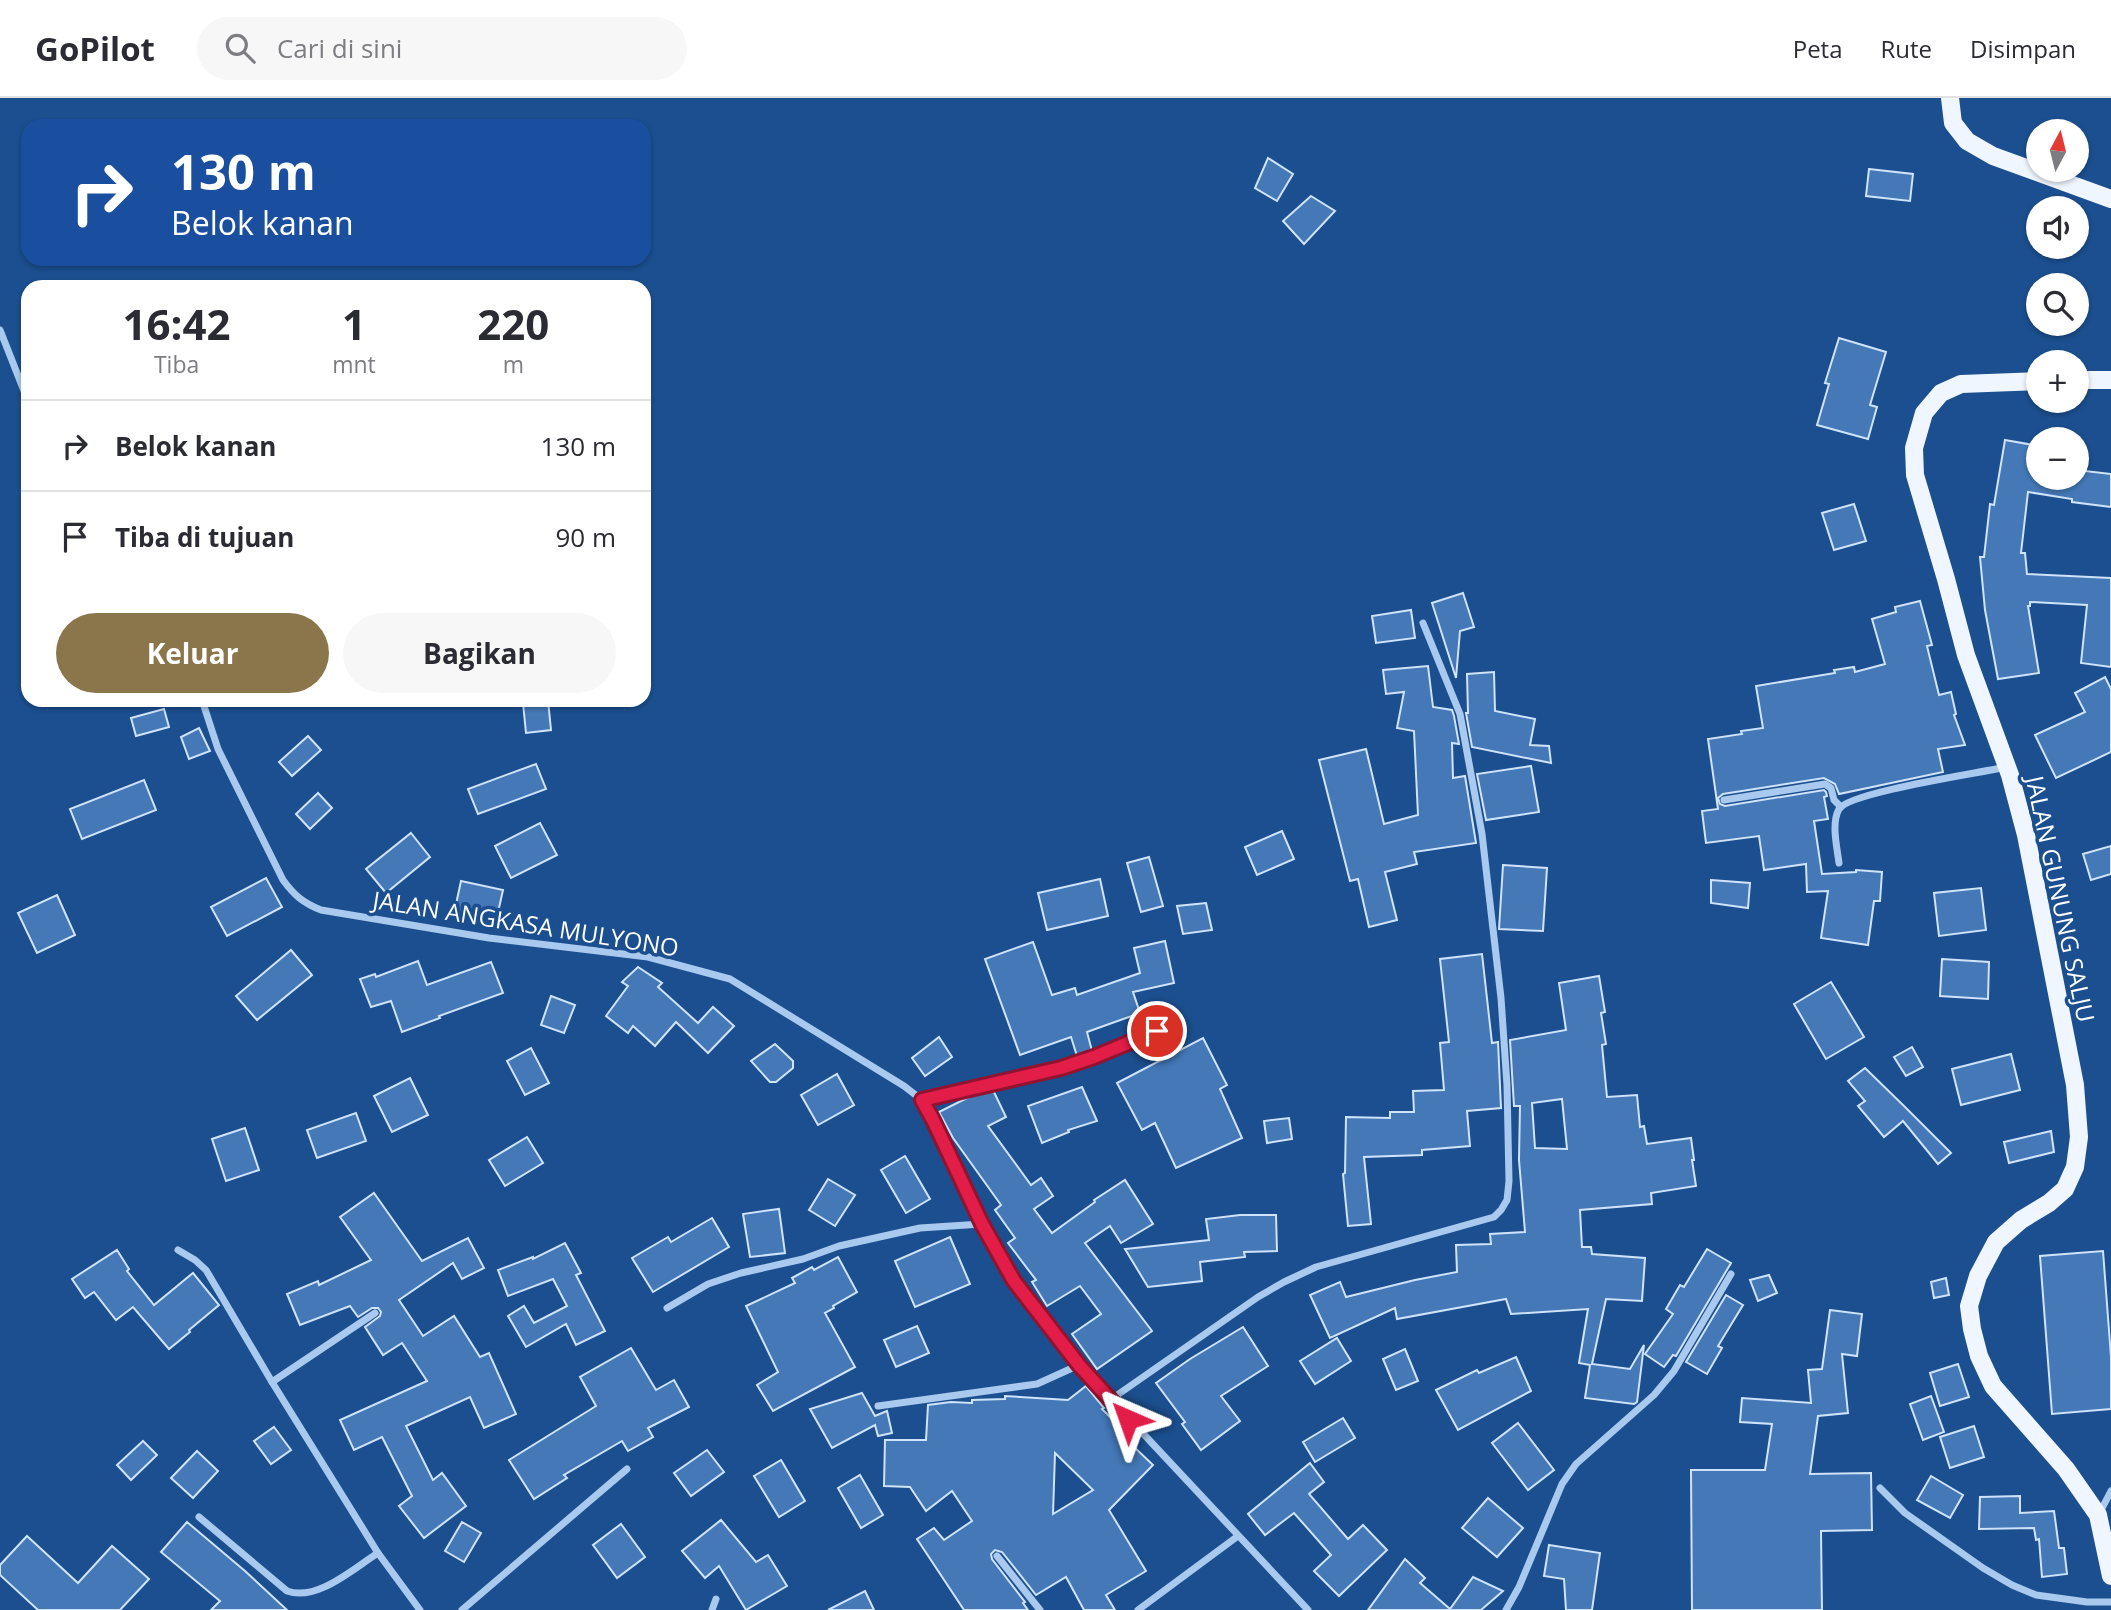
<!DOCTYPE html>
<html lang="id">
<head>
<meta charset="utf-8">
<style>
	body { margin:0; font-family:"Open Sans",sans-serif; background:#f7f7f7; color:#2b2b33; height:100vh; display:flex; flex-direction:column; font-size:26px; white-space:nowrap }
	* { box-sizing:border-box; margin:0 }
	p { font-size:23px; color:#7c7c81 }
	.icon { flex:none; width:38px; height:38px; fill:none; stroke:currentColor; stroke-width:2; stroke-linecap:round; stroke-linejoin:round }
	.map { position:relative; flex:1; overflow:hidden }
	.panel { position:absolute; left:21px; top:182px; width:630px; height:427px; display:flex; flex-direction:column; background:#fff; border-radius:21px; box-shadow:0 2px 5px #0004 }
	.panel>* { flex:none }
	.banner { position:absolute; left:21px; top:21px; width:630px; height:147px; border-radius:21px; box-shadow:0 2px 5px #0004; background:#1a4fa0; color:#fff; overflow:hidden }
	.needle { width:46px; rotate:7deg }
	.tools { position:absolute; left:2026px; top:21px; display:grid; gap:14px }
	.tools a { display:grid; place-items:center; width:63px; height:63px; border-radius:50%; background:#fff; box-shadow:0 2px 5px #0004; font-size:35px }
	.pin { position:absolute; display:grid; place-items:center; width:60px; height:60px; color:#fff; margin:-30px; border:4px solid #fff; border-radius:50%; box-shadow:0 2px 7px #0007 }
	.me { position:absolute; width:77px; margin:-38px; rotate:317deg; stroke-linejoin:round; filter:drop-shadow(0 0 5px #0008) }
	.turn { display:flex; align-items:center; gap:24px; height:147px; padding:0 35px; font-size:32px }
	.turn .icon { width:91px; height:91px; stroke-width:2.5 }
	.turn b { display:block; font-size:49px; line-height:60px }
	.eta { display:flex; justify-content:space-evenly; align-items:center; height:119px; text-align:center }
	.eta b { font-size:42px; font-weight:700; line-height:49px }
	.action { display:flex; gap:14px; margin-top:auto; padding:14px 35px }
	.action a { flex:1; height:80px; border-radius:42px; background:#8a764a; color:#fff; font-size:28px; font-weight:700; line-height:80px; text-align:center }
	.action a+a { background:#f7f7f7; color:#2b2b33 }
	ul { padding:0; list-style:none }
	li { display:flex; align-items:center; gap:21px; height:91px; padding:0 35px; border-top:2px solid #e1e1e2 }
	li div { flex:1 }
	li b { display:block; font-size:26px }
	li em { font-style:normal }
	header { display:flex; align-items:center; gap:42px; box-sizing:border-box; height:98px; padding:0 35px; background:#fff; border-bottom:2px solid #e1e1e2 }
	header strong { font-size:33px }
	nav { display:flex; gap:38px; margin-inline-start:auto; font-size:24px }
	.search { width:490px; height:63px; background:#f7f7f7; display:flex; align-items:center; gap:18px; box-sizing:border-box; padding:0 24px; border-radius:38px; color:#7c7c81; font-size:26px }
	.map>svg:first-child { display:block }
	.building { fill:#4478b7; stroke:#cfe3fa; stroke-width:2; fill-rule:evenodd }
	.lines { fill:none; stroke-linecap:round; stroke-linejoin:round }
	.street { stroke:#a9c9ee; stroke-width:7 }
	.primary { stroke:#f0f6ff; stroke-width:18 }
	.route-casing { stroke:#92132f; stroke-width:18 }
	.route { stroke:#e11d48; stroke-width:12 }
	.labels { text-anchor:middle; dominant-baseline:central; stroke-width:7; stroke-linejoin:round; paint-order:stroke }
	.street-label { font-size:24px; fill:#fff; stroke:#1b4f8f }
</style>
</head>
<body>
<header>
<strong>GoPilot</strong>
<div class="search"><svg class="icon" aria-label="search" viewBox="0 0 24 24"><circle cx="10" cy="10" r="6"/><path d="M15 15l6 6"/></svg>Cari di sini</div>
<nav><a>Peta</a><a>Rute</a><a>Disimpan</a></nav>
</header>
<div class="map">
<svg width="2111" height="1512" viewBox="0 0 2111 1512">
	<rect width="100%" height="100%" fill="#1b4f8f"/>
	<g class="building">
		<path d="M1268,60L1293,76L1277,103L1255,90Z"/>
		<path d="M1869,71L1913,76L1910,103L1866,98Z"/>
		<path d="M1311,98L1335,113L1304,146L1283,123Z"/>
		<path d="M1839,240L1886,254L1870,307L1877,309L1868,341L1817,327L1829,286L1825,285Z"/>
		<path d="M2005,342L2039,348V380H2077V372L2111,376V409L2072,404V401L2028,394L2021,455H2025L2027,476L2111,480V569L2081,565L2087,507L2030,504V508H2028L2039,575L1998,581L1985,512L1980,459H1984L1990,406L1994,407Z"/>
		<path d="M1854,406L1866,443L1834,452L1822,415Z"/>
		<path d="M1463,495L1474,529L1460,533L1456,580L1432,505Z"/>
		<path d="M1920,503L1932,547L1927,548L1939,597L1951,594L1956,616L1954,617L1965,647L1938,651L1943,674L1839,696L1835,686L1824,680L1723,696L1718,700L1720,706L1725,708L1824,692L1826,694L1827,698L1824,699L1828,721L1814,723L1822,776L1856,774V772L1882,774L1880,803H1874L1868,847L1821,840L1828,793L1807,794L1806,766L1764,772L1759,738L1706,745L1702,713L1718,711L1708,641L1742,636L1741,633L1763,630L1756,588L1835,575L1834,572L1854,569L1855,574L1885,566L1872,521L1896,514L1895,509Z"/>
		<path d="M1411,512L1415,540L1376,545L1372,518Z"/>
		<path d="M1428,568L1433,609L1452,612L1454,618L1459,646L1452,645L1453,680L1465,678L1476,745L1414,754L1417,766L1385,774L1397,822L1369,829L1358,781L1350,783L1319,662L1366,651L1384,726L1418,717L1414,633L1397,630L1404,594L1386,596L1383,572Z"/>
		<path d="M1494,574L1495,613L1535,621L1530,647L1549,648L1551,665L1472,649L1466,615H1468L1467,576Z"/>
		<path d="M2105,579L2111,591V654L2056,680L2035,637L2085,614L2075,595Z"/>
		<path d="M548,602L551,632L526,635L523,605Z"/>
		<path d="M164,611L169,629L136,638L131,620Z"/>
		<path d="M199,630L210,653L189,661L181,639Z"/>
		<path d="M308,638L321,652L292,678L279,664Z"/>
		<path d="M536,666L546,691L478,716L468,691Z"/>
		<path d="M1531,668L1539,714L1486,722L1477,676Z"/>
		<path d="M144,682L156,712L82,741L70,711Z"/>
		<path d="M318,695L332,710L310,731L296,716Z"/>
		<path d="M540,725L557,757L511,780L495,748Z"/>
		<path d="M1282,733L1294,761L1257,777L1245,749Z"/>
		<path d="M411,735L430,759L386,795L366,771Z"/>
		<path d="M2111,748V776L2091,782L2083,756Z"/>
		<path d="M1149,759L1163,808L1141,814L1127,765Z"/>
		<path d="M1503,767L1547,770L1543,833L1499,831Z"/>
		<path d="M266,780L282,809L227,838L211,809Z"/>
		<path d="M1100,781L1108,818L1047,832L1038,795Z"/>
		<path d="M1711,782L1750,785L1748,810L1711,805Z"/>
		<path d="M461,783L503,792L497,819L455,811Z"/>
		<path d="M1981,790L1986,832L1939,838L1934,795Z"/>
		<path d="M57,797L75,837L37,855L18,815Z"/>
		<path d="M1206,805L1212,832L1183,836L1177,808Z"/>
		<path d="M1165,843L1174,885L1133,894L1140,915L1087,934L1092,953L1077,958L1071,939L1020,957L985,861L1033,844L1052,897L1075,890L1077,897L1140,875L1134,850Z"/>
		<path d="M291,852L312,877L257,922L236,898Z"/>
		<path d="M1482,856L1492,945L1498,944L1501,1010L1467,1013L1470,1048L1422,1052V1057L1364,1059L1371,1126L1348,1128L1343,1076L1345,1075L1346,1019L1390,1020V1014H1414L1413,993L1444,992L1440,945L1449,944L1440,861Z"/>
		<path d="M1942,861L1989,864L1988,901L1940,898Z"/>
		<path d="M418,863L427,887L491,864L503,895L439,918L440,920L402,934L391,903L371,909L360,881L375,876L376,879Z"/>
		<path d="M638,869L662,885L658,889L698,925L713,909L734,928L708,955L676,924L655,948L633,928L628,935L606,918L628,888L622,884Z"/>
		<path d="M1599,878L1605,914L1601,915L1606,946L1602,947L1607,999L1637,997L1640,1029L1644,1028L1647,1046L1691,1040L1694,1062H1692L1696,1088L1651,1095L1652,1106L1580,1112L1582,1149H1591L1592,1156L1645,1160L1642,1203L1606,1201L1592,1266L1630,1271L1644,1247L1637,1304L1634,1306L1585,1300L1590,1267L1579,1265L1588,1211L1511,1216L1506,1201L1397,1221L1395,1210L1330,1240L1310,1197L1340,1184L1346,1199L1415,1182L1457,1174L1456,1147L1491,1146L1490,1136L1525,1134L1519,1062L1520,1008H1514L1510,942L1566,932L1559,885ZM1562,1001L1567,1051L1535,1050L1532,1005Z"/>
		<path d="M1831,884L1864,939L1826,961L1794,906Z"/>
		<path d="M551,898L575,907L564,935L541,927Z"/>
		<path d="M939,939L952,959L925,978L912,960Z"/>
		<path d="M1203,940L1227,987L1220,991L1242,1040L1176,1070L1155,1025L1142,1032L1117,985Z"/>
		<path d="M775,946L793,963V970L776,984H770L751,963Z"/>
		<path d="M1912,949L1923,969L1906,978L1894,959Z"/>
		<path d="M531,950L549,985L525,997L507,963Z"/>
		<path d="M2011,956L2020,992L1961,1007L1952,971Z"/>
		<path d="M1865,970L1905,1009L1951,1055L1938,1066L1903,1023L1884,1039L1858,1008L1865,1003L1848,983Z"/>
		<path d="M837,976L854,1007L818,1027L801,997Z"/>
		<path d="M410,980L428,1017L392,1034L374,998Z"/>
		<path d="M1082,989L1097,1023L1068,1032L1069,1034L1042,1045L1028,1008Z"/>
		<path d="M993,992L1006,1019L988,1028L1031,1087L1041,1080L1053,1098L1034,1111L1052,1135L1095,1104L1094,1102L1125,1082L1153,1126L1121,1145L1110,1128L1085,1145L1152,1233L1097,1271L1072,1236L1101,1216L1080,1188L1047,1208L1032,1184L1036,1182L1008,1145L1015,1140L995,1112L1001,1107L953,1040L939,1014L975,996Z"/>
		<path d="M356,1015L366,1043L317,1060L307,1032Z"/>
		<path d="M1289,1020L1292,1041L1267,1045L1264,1023Z"/>
		<path d="M245,1030L259,1072L226,1083L212,1041Z"/>
		<path d="M2051,1033L2054,1054L2009,1065L2004,1044Z"/>
		<path d="M527,1039L543,1065L505,1088L489,1062Z"/>
		<path d="M905,1058L930,1101L906,1115L881,1072Z"/>
		<path d="M828,1081L855,1097L835,1128L809,1112Z"/>
		<path d="M374,1095L422,1163L468,1140L484,1170L462,1181L453,1165L399,1202L423,1238L454,1218L480,1259L489,1255L516,1316L484,1330L470,1299L406,1328L433,1382L442,1375L466,1408L424,1440L399,1408L412,1398L382,1339L354,1352L340,1322L427,1283L402,1245L383,1257L365,1229L380,1218L381,1214L378,1210H372L358,1219L350,1208L300,1227L287,1196L318,1183L319,1187L371,1162L340,1119Z"/>
		<path d="M779,1111L785,1155L750,1159L743,1116Z"/>
		<path d="M1240,1117H1276L1277,1153L1244,1154L1245,1159L1200,1164L1202,1183L1148,1189L1125,1151L1209,1142L1206,1121Z"/>
		<path d="M712,1120L729,1149L653,1194L632,1160L668,1139L671,1144Z"/>
		<path d="M950,1139L970,1186L915,1209L895,1163Z"/>
		<path d="M565,1145L581,1175L576,1177L605,1233L576,1247L566,1226L526,1249L508,1218L524,1208L534,1225L567,1208L553,1181L508,1198L498,1172L533,1159V1161Z"/>
		<path d="M1707,1151L1731,1165L1676,1258L1673,1257L1664,1269L1645,1256L1673,1216L1666,1211L1680,1187L1684,1189Z"/>
		<path d="M117,1152L129,1171L127,1173L154,1207L193,1175L219,1207L189,1232L190,1234L169,1251L133,1209L116,1222L94,1194L85,1200L72,1181Z"/>
		<path d="M2103,1153L2111,1259V1311L2052,1316L2040,1158Z"/>
		<path d="M838,1159L857,1194L833,1208L834,1210L825,1215L855,1269L773,1313L757,1287L778,1274L746,1208L795,1185L792,1180L812,1169L814,1172Z"/>
		<path d="M1769,1177L1777,1195L1758,1203L1750,1182Z"/>
		<path d="M1946,1180L1949,1197L1934,1200L1931,1184Z"/>
		<path d="M1726,1197L1743,1207L1718,1248L1722,1250L1707,1276L1686,1264Z"/>
		<path d="M1830,1212L1862,1216L1857,1258L1842,1256L1848,1315L1818,1318L1810,1376L1871,1375L1872,1432L1821,1433L1822,1512H1692L1691,1372H1765L1772,1326L1740,1324L1742,1300L1811,1305L1808,1272L1822,1271Z"/>
		<path d="M917,1228L929,1255L896,1269L884,1242Z"/>
		<path d="M1243,1229L1268,1268L1221,1298L1240,1323L1201,1352L1182,1326L1185,1324L1156,1285L1190,1261Z"/>
		<path d="M1337,1240L1351,1263L1315,1286L1300,1263Z"/>
		<path d="M631,1250L656,1292L674,1282L689,1309L648,1330L653,1339L628,1353L622,1343L564,1377L567,1380L534,1401L509,1362L596,1308L580,1279Z"/>
		<path d="M1405,1251L1418,1283L1396,1292L1383,1261Z"/>
		<path d="M1516,1259L1531,1293L1458,1332L1436,1292L1477,1272L1479,1275Z"/>
		<path d="M1958,1266L1969,1299L1940,1308L1930,1275Z"/>
		<path d="M1086,1288L1104,1310L1102,1311L1135,1344L1132,1347L1153,1367L1109,1412L1146,1473L1106,1497L1115,1512H1084L1066,1479L1036,1497L1002,1454L995,1452L991,1456L992,1461L1025,1504L1023,1505L1028,1512H964L917,1441L934,1430L944,1442L972,1423L952,1393L926,1413L910,1389L884,1388L885,1342H926L928,1307L951,1304L972,1305V1302L1005,1301V1298L1068,1302ZM1055,1355L1093,1392L1053,1416Z"/>
		<path d="M862,1295L875,1318L887,1313L892,1335L878,1338L875,1327L832,1350L810,1311Z"/>
		<path d="M1931,1298L1944,1334L1923,1342L1910,1306Z"/>
		<path d="M1343,1320L1355,1340L1315,1364L1303,1344Z"/>
		<path d="M1518,1325L1554,1372L1528,1392L1492,1345Z"/>
		<path d="M1974,1328L1984,1359L1950,1370L1940,1339Z"/>
		<path d="M274,1329L291,1352L271,1366L254,1343Z"/>
		<path d="M143,1343L157,1357L131,1382L117,1367Z"/>
		<path d="M707,1352L724,1374L691,1398L674,1375Z"/>
		<path d="M197,1353L218,1373L193,1400L171,1380Z"/>
		<path d="M781,1362L805,1403L779,1419L754,1378Z"/>
		<path d="M1310,1365L1324,1384L1309,1396L1348,1441L1363,1427L1387,1452L1339,1498L1314,1473L1331,1457L1294,1415L1265,1437L1248,1416Z"/>
		<path d="M860,1377L883,1417L861,1430L838,1390Z"/>
		<path d="M1931,1378L1963,1397L1950,1420L1917,1402Z"/>
		<path d="M2020,1398V1415L2054,1413L2059,1450H2064L2067,1476L2042,1479L2039,1441L2036,1442L2034,1430L1979,1431L1980,1399Z"/>
		<path d="M1488,1400L1523,1430L1497,1459L1462,1430Z"/>
		<path d="M721,1422L756,1464L768,1457L787,1488L746,1512L719,1468L705,1480L682,1453Z"/>
		<path d="M187,1424L245,1473L287,1512H211L220,1503L161,1454Z"/>
		<path d="M462,1424L481,1435L464,1464L445,1453Z"/>
		<path d="M621,1426L645,1459L617,1480L593,1447Z"/>
		<path d="M27,1438L78,1485L112,1448L149,1481L120,1512H38L0,1477V1467Z"/>
		<path d="M1549,1447L1600,1455L1592,1512H1566L1564,1481L1544,1478Z"/>
		<path d="M1405,1461L1425,1480L1420,1485L1450,1511L1473,1479L1503,1493L1481,1512H1368Z"/>
		<path d="M865,1493L874,1512H828Z"/>
	</g>
	<g class="lines">
		<g class="street">
			<path d="M0,232L28,303"/>
			<path d="M202,602L218,651L283,782C294,797 303,805 321,812L489,840L648,859L730,881L904,988L922,1002L934,1022L982,1126L1014,1183L1079,1267L1308,1512"/>
			<path d="M1724,702L1825,686L1831,690L1834,702L1841,709"/>
			<path d="M1839,765C1837,749 1831,725 1839,711C1849,694 1980,675 2006,669"/>
			<path d="M922,1002L1061,970L1119,950L1176,925"/>
			<path d="M178,1152L195,1162L206,1172L272,1284L378,1455L420,1512"/>
			<path d="M667,1210L708,1186L741,1175L803,1161L839,1148L920,1130L982,1126"/>
			<path d="M272,1284L375,1215"/>
			<path d="M1110,1302L1258,1199L1284,1184L1316,1169L1494,1119L1501,1112L1507,1102L1509,1083L1507,987L1501,900L1482,736L1460,616L1423,525"/>
			<path d="M878,1308L1037,1286L1079,1267"/>
			<path d="M1880,1390L1905,1415L1983,1470L2012,1487L2036,1497L2087,1504H2111"/>
			<path d="M2100,1414L2111,1393"/>
			<path d="M199,1419L287,1493C317,1504 354,1470 378,1455"/>
			<path d="M997,1458L1040,1512"/>
			<path d="M462,1512L627,1371"/>
			<path d="M712,1512L716,1501"/>
			<path d="M1138,1512L1238,1438"/>
			<path d="M1506,1512L1519,1489L1562,1386L1576,1366L1654,1297L1674,1273L1731,1176"/>
		</g>
		<g class="primary">
			<path d="M1950,0L1953,25L1967,43L1993,58L2111,101"/>
			<path d="M2077,282H2111"/>
			<path d="M2039,283L1961,286L1941,295L1924,315L1914,350L1915,377L1946,481L1966,557L2010,677L2026,737L2075,987L2079,1039L2075,1069L2065,1091L2049,1105L2021,1122L1996,1144L1978,1178L1969,1208L1972,1231L1979,1258L1993,1288L2066,1371L2098,1417L2111,1478"/>
		</g>
	</g>
	<g class="lines">
		<g class="route-casing">
			<path id="route" d="M1128,1321L1079,1267L1014,1183L982,1126L933,1022L922,1002L1061,970L1094,959L1157,933"/>
		</g>
		<use href="#route" class="route"/>
	</g>
	<g class="labels">
		<g class="street-label">
			<text transform="translate(2061 801) rotate(78)">JALAN GUNUNG SALJU</text>
			<text transform="translate(526 825) rotate(9)">JALAN ANGKASA MULYONO</text>
		</g>
	</g>
</svg>
<div class="tools">
<a><svg class="needle" viewBox="-14 -14 28 28"><path d="M0-13l5 13h-10z" fill="#e53935"/><path d="M0 13l5-13h-10z" fill="#7c7c81"/></svg></a>
<a><svg class="icon" aria-label="sound" viewBox="0 0 24 24"><path d="M4 9h4l5-4v14l-5-4H4zM17 9q2 3 0 6"/></svg></a>
<a><svg class="icon" aria-label="search" viewBox="0 0 24 24"><circle cx="10" cy="10" r="6"/><path d="M15 15l6 6"/></svg></a>
<a>+</a>
<a>−</a>
</div>
<div class="pin" style="left:1157px;top:933px;background:#d93025"><svg class="icon" aria-label="arrive" viewBox="0 0 24 24"><path d="M6 21V4h12l-3 4 3 4H6"/></svg></div>
<svg class="me" style="left:1128px;top:1321px" viewBox="-20 -20 40 40"><path d="M0-17L14 15 0 8-14 15z" fill="#e11d48" stroke="#fff" stroke-width="4"/></svg>
<div class="banner">
<div class="turn"><svg class="icon" aria-label="right" viewBox="0 0 24 24"><path d="M7 20v-9h11M14 6l5 5-5 5"/></svg><div><b>130 m</b>Belok kanan</div></div>
</div>
<section class="panel">
<div class="eta">
<div><b>16:42</b><p>Tiba</p></div>
<div><b>1</b><p>mnt</p></div>
<div><b>220</b><p>m</p></div>
</div>
<ul>
<li><svg class="icon" aria-label="right" viewBox="0 0 24 24"><path d="M7 20v-9h11M14 6l5 5-5 5"/></svg><div><b>Belok kanan</b></div><em>130 m</em></li>
<li><svg class="icon" aria-label="arrive" viewBox="0 0 24 24"><path d="M6 21V4h12l-3 4 3 4H6"/></svg><div><b>Tiba di tujuan</b></div><em>90 m</em></li>
</ul>
<div class="action"><a>Keluar</a><a>Bagikan</a></div>
</section>
</div>
</body>
</html>
